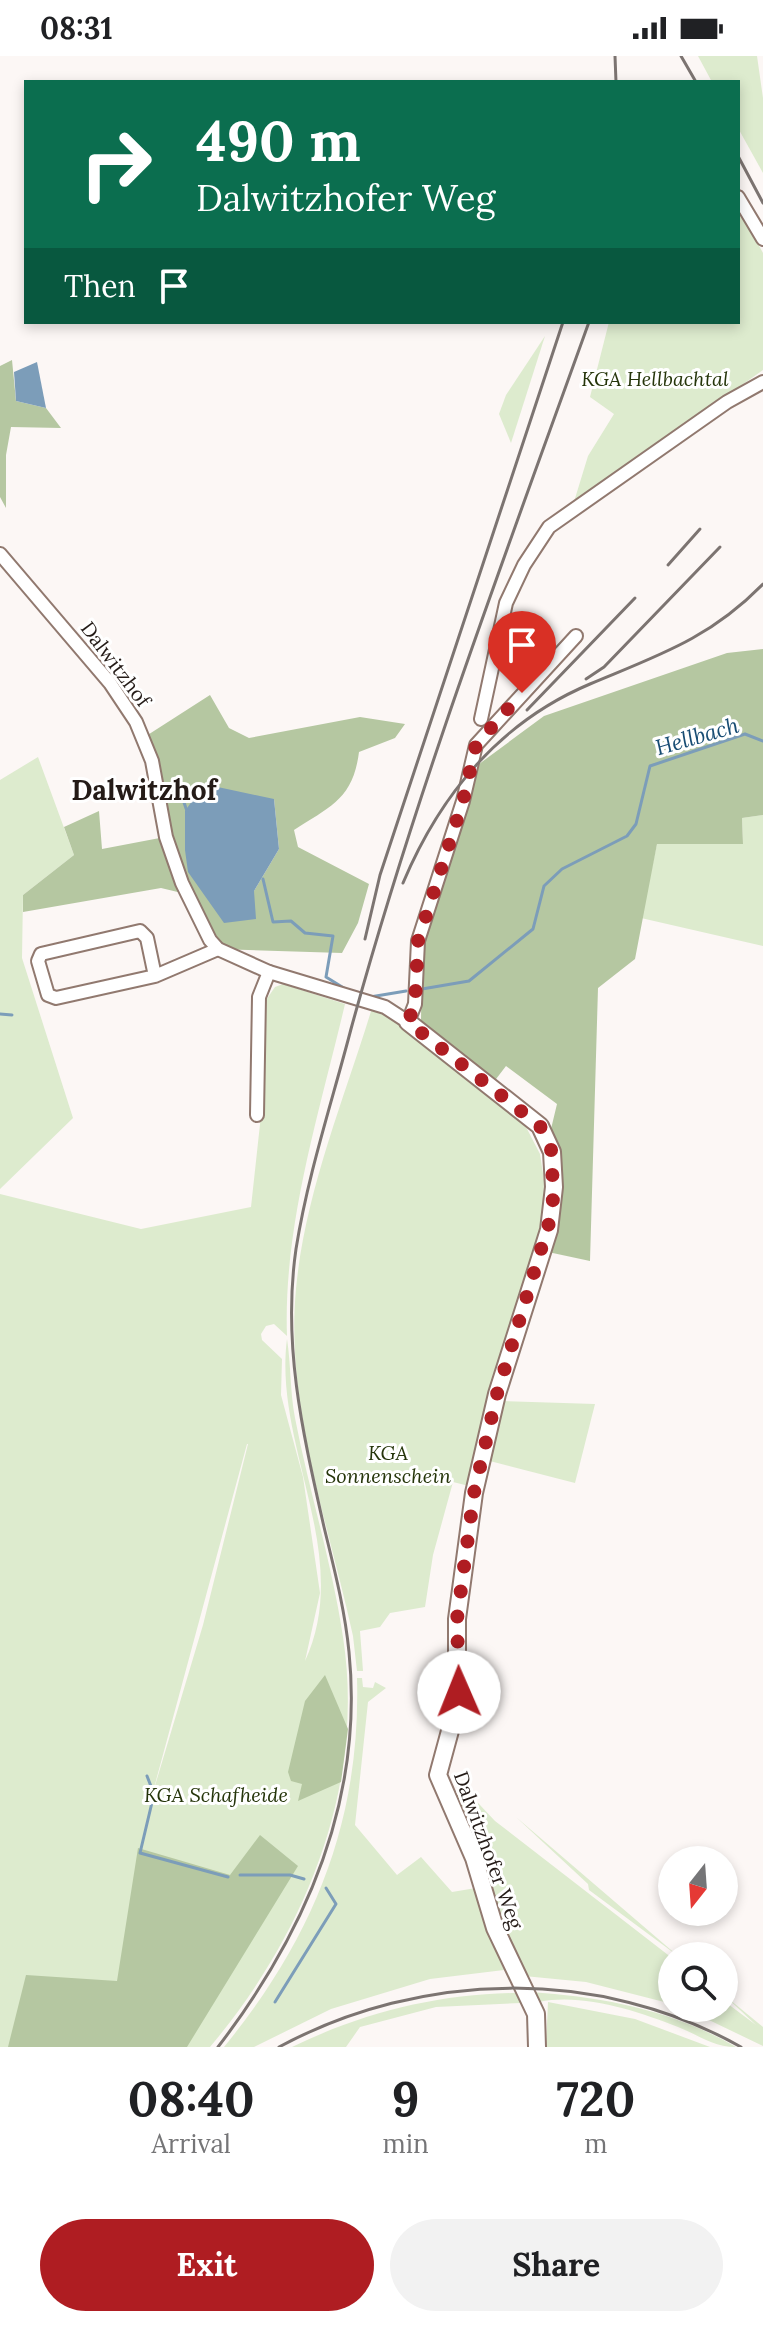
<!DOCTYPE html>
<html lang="en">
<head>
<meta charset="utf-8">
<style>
	body { margin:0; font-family:Lora,serif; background:#f2f2f2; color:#202124; height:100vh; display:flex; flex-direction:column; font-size:30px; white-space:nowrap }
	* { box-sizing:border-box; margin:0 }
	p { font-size:26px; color:#757577 }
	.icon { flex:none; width:44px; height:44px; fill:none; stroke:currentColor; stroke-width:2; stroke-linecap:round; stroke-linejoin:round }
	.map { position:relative; height:1991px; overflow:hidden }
	.panel { display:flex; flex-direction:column; background:#fff; flex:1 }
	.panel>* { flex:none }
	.guide { position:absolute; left:24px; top:24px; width:716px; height:244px; border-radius:0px; box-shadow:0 4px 12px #0003; background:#0b6e4f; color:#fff; overflow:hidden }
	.needle { width:52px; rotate:197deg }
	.fabs { position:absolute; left:658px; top:1790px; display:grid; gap:16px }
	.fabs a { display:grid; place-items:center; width:80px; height:80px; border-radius:50%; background:#fff; box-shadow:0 4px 12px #0003; font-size:40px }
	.pin { position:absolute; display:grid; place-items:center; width:68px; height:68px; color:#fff; margin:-82px -34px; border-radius:50% 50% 50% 0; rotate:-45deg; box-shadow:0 0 8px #0007 }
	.pin .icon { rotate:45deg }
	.me { position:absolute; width:88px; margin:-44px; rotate:359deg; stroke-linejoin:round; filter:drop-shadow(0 0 6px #0008) }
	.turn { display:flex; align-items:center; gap:28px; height:168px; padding:0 40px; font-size:36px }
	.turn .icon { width:104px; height:104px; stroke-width:2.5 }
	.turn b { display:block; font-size:56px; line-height:68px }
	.then { display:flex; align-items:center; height:76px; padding:0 40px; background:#0003; gap:16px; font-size:30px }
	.eta { display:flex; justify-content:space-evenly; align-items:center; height:136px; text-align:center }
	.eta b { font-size:48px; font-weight:700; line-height:56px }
	.primary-button { display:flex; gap:16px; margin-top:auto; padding:16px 40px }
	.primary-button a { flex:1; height:92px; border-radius:48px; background:#af1d22; color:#fff; font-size:32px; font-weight:700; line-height:92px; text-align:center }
	.primary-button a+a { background:#f2f2f2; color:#202124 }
	.status { display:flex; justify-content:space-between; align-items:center; height:56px; padding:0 40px; background:#fff; direction:ltr }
	.status svg { height:22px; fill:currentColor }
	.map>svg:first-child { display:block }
	.green { fill:#ddebce; fill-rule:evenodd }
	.forest { fill:#b5c7a1; fill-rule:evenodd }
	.water { fill:#7c9db9 }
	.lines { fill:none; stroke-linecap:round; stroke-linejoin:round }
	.stream { stroke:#7c9db9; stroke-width:3 }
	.minor-casing { stroke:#91796f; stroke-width:16 }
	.tertiary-casing { stroke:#91796f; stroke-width:20 }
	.minor { stroke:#fff; stroke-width:12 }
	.tertiary { stroke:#fff; stroke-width:16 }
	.rail { stroke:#7c7471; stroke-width:3 }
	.route { stroke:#af1d22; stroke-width:14; stroke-dasharray:0 25.2 }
	.labels { text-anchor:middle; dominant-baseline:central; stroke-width:6; stroke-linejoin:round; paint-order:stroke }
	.park-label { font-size:20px; font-style:italic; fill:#25350a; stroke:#fff }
	.street-label { font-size:20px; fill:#241b17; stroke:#fff }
	.water-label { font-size:22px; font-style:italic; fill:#174c73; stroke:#fff }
	.district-label { font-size:28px; font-weight:bold; fill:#241b17; stroke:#fff }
</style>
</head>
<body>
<div class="status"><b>08:31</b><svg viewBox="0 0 49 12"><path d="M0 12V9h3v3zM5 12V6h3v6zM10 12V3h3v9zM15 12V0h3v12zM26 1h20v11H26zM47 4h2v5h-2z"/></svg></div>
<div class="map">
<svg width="763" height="1991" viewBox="0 0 763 1991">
	<rect width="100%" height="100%" fill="#fcf7f5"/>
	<g class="green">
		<path d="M698,0H757L763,42V117L738,72V26H712Z"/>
		<path d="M738,151L763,197V314L573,449L588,400L614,358L590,341L609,266H738Z"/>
		<path d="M545,280L511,387L499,358L506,339Z"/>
		<path d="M38,701L74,799L23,839L22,902L73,1062L0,1133V724Z"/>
		<path d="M763,759V890L641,862L657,788H743L742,762Z"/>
		<path d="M283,928L345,948C320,1055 283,1169 287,1280L274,1268L266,1270L261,1278L262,1284L282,1303L281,1339L303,1421L320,1537L305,1605C354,1499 273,1390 287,1283C291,1309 290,1335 295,1362C309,1435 332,1507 343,1581C366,1730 305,1878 210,1991H0V1138L141,1173L251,1151L261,1059L264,947L275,931ZM248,1388L203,1569L151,1743L247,1388Z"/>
		<path d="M372,952L383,956L525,1069L540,1098L544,1124L543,1166L469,1430L453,1426L433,1499L425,1551L390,1557L380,1571L360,1575L363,1615H357L353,1580C329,1469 285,1349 296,1233C305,1136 344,1044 372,952Z"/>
		<path d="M500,1345L595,1348L575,1427L486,1404Z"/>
		<path d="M357,1622H362L363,1631L373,1632L375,1626L386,1632L368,1646L355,1769L397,1819L421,1801L452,1836L476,1832L484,1867L504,1914L430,1923L331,1953L254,1991H224C314,1881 361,1764 357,1622Z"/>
		<path d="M464,1732L495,1765L672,1902V1948L586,1926L524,1920L498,1868L451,1745Z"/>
		<path d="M516,1761L678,1900L589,1834L588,1828Z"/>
		<path d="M531,1936C603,1941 672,1954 736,1991C713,1991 699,1979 678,1971C637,1955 583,1937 539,1946Z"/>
		<path d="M515,1937L521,1947L436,1951L360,1971L346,1991H292C362,1957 437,1938 515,1937Z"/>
		<path d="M724,1939L763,1971V1990L684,1952H724V1945L756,1969Z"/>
		<path d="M548,1946L635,1963L710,1991H546Z"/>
	</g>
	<g class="forest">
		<path d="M12,304L16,345L46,352L61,372L11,371L6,399V452L0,441V310Z"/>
		<path d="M763,593V759L742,762L743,788H657L635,903L598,932L590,1205L548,1196L558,1098L551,1073L557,1048L506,1010L493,1027L423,974L421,965L422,878L472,734L475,711L544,660L727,597Z"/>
		<path d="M210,639L229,672L249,682L360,661L405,668L395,682L359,696C353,743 331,750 294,774L298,791L369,828L358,867L342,897L218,893L186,838L161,832L23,856V839L74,799L64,771L99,755L102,793L165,781L143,682ZM274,743L279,793L254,835Z"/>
		<path d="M325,1619L348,1673L341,1726L298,1745L302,1728L291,1725L288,1716L305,1645Z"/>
		<path d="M260,1779L298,1810L187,1991H8L26,1919L117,1925L138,1792L230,1819Z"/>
	</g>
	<g class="water">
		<path d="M37,306L46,352L16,345L14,316Z"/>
		<path d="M213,730L274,743L279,793L254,835L256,863L224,867L188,816L185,794V755L197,738Z"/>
	</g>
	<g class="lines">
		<g class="stream">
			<path d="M180,735L188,758"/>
			<path d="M263,823L273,866L291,865L305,877L333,880L326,921L347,934"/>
			<path d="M422,933L469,925L533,873L544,830L562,813L627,780L636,768L650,710L745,678L763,685"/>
			<path d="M370,941L406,935"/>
			<path d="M0,958L12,959"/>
			<path d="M147,1720L154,1738L140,1797L228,1821"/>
			<path d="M240,1819H290L304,1823"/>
			<path d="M275,1946L336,1848L326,1832"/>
		</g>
		<g class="minor-casing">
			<g id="minor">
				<path d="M738,141L763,183"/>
				<path d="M0,498L110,627L136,666L152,705L166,781L182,827L210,884L218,893L269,916L385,951L408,966L415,948L418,885L463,745L476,689L576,580"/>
				<path d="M481,663L506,547L524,509L549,471L727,346L763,326"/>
				<path d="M155,920L147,882L140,875L41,898L38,905L48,939L56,942L155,920L218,893"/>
				<path d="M257,1059L259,941L269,916"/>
			</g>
		</g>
		<g class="tertiary-casing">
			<path id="tertiary" d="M408,966L540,1070L552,1096L554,1131L549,1174L497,1338L474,1437L457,1563V1649L438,1719L474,1802L495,1872L536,1958L537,1991"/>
		</g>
		<use href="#minor" class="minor"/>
		<use href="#tertiary" class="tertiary"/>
		<g class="rail">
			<path d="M615,0L616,26"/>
			<path d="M681,0L696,26"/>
			<path d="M738,100L763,147"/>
			<path d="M668,509L700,473"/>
			<path d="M586,623L604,611L720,491"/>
			<path d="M527,654L635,542"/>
			<path d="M403,827C440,739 500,666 590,628C659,599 709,583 763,528"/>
			<path d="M365,883L380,819L563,266"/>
			<path d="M218,1991C306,1876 364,1744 349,1596C345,1554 334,1512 324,1471C303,1378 282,1289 296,1193C308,1118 332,1046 351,973C417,732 505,500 589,266"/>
			<path d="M279,1991C422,1914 599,1911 741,1991"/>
		</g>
	</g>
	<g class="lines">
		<path class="route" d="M459,1636L457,1563L474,1437L497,1338L553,1154L552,1096L540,1070L408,966L415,948L418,885L463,745L476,689L522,637"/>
	</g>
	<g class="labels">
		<g class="park-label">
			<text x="655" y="322">KGA Hellbachtal</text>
			<text x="388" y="1396">KGA<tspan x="388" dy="23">Sonnenschein</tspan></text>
			<text x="216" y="1738">KGA Schafheide</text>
		</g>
		<g class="street-label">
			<text transform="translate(116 608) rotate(53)">Dalwitzhof</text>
			<text transform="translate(489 1794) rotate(70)">Dalwitzhofer Weg</text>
		</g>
		<g class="water-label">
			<text transform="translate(697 680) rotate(-16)">Hellbach</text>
		</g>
		<g class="district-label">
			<text x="144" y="734">Dalwitzhof</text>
		</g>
	</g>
</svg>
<div class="fabs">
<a><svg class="needle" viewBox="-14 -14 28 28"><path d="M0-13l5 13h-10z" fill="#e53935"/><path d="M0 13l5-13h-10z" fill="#757577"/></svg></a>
<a><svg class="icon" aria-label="search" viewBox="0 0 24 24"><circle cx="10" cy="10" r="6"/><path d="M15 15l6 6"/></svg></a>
</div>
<div class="pin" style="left:522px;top:637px;background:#d93025"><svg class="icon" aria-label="arrive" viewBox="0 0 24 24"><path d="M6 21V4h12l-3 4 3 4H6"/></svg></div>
<svg class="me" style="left:459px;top:1636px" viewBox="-20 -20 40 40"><circle r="19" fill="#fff"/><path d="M0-13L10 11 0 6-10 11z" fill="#af1d22"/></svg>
<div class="guide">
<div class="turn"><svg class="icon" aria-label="right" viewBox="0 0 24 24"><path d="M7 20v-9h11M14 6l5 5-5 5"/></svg><div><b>490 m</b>Dalwitzhofer Weg</div></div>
<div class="then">Then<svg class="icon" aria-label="arrive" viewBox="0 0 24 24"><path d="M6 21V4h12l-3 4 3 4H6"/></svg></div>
</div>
</div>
<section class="panel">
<div class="eta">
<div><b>08:40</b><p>Arrival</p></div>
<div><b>9</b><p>min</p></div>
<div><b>720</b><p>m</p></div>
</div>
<div class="primary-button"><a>Exit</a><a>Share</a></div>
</section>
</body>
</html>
